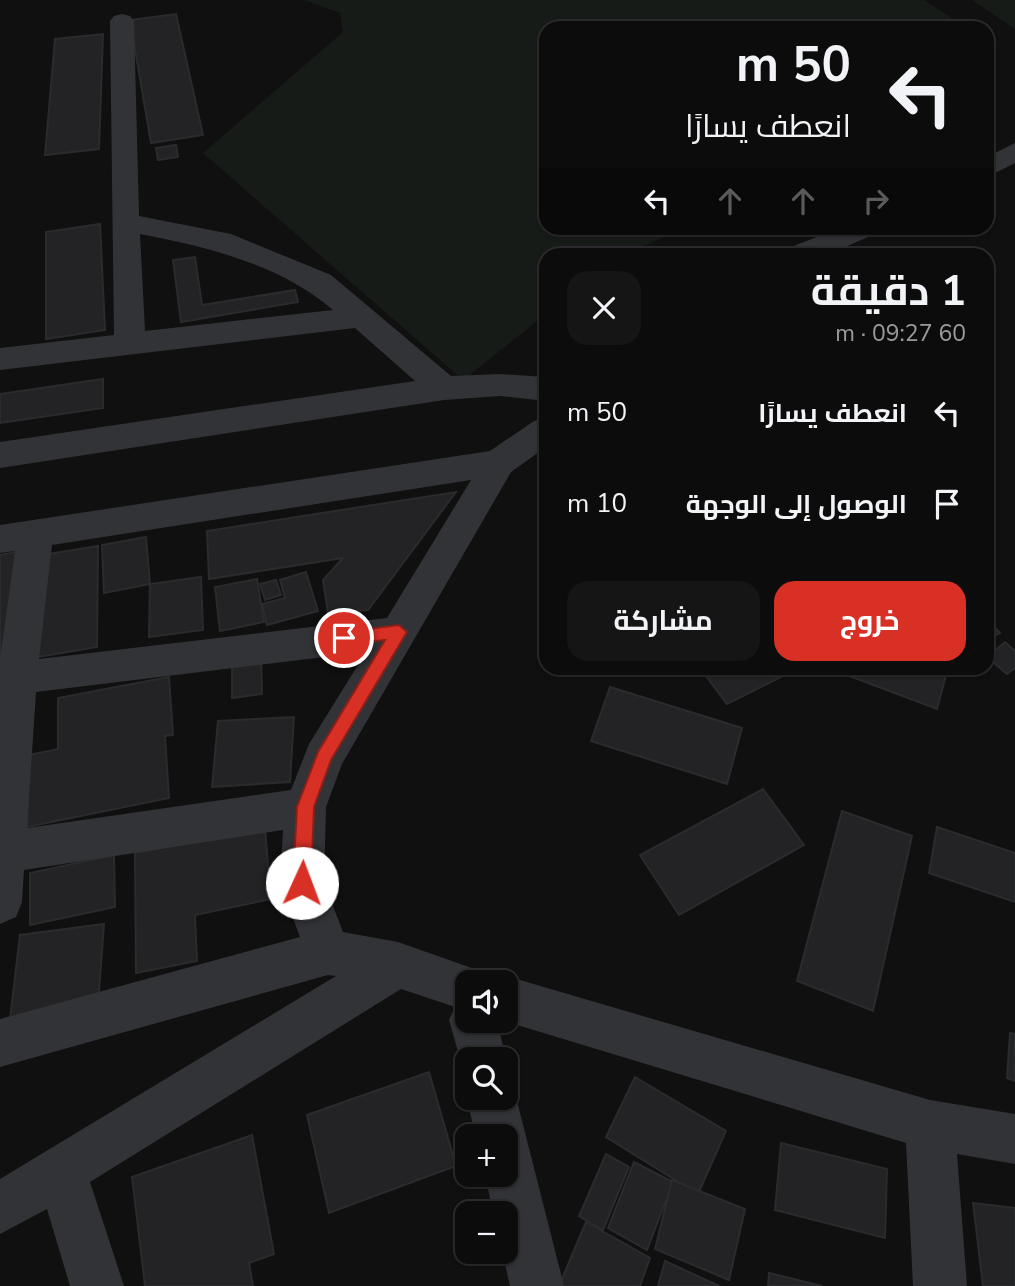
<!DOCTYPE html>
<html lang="ar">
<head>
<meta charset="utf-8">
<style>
	body { margin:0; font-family:"Nunito Sans",Cairo,sans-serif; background:#151516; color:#f1f3f6; direction:rtl; height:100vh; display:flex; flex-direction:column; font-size:26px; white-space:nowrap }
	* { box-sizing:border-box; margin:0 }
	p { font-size:23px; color:#9a9b9d }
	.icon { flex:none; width:38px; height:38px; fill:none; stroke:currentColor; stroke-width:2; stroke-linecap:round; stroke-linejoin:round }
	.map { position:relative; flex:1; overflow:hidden; direction:ltr }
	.side { position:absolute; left:539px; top:248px; width:455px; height:427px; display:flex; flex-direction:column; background:#0c0c0d; border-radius:21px; box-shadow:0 2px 5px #0004,0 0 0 2px #2c2c2e; direction:rtl }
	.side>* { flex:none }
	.guide { position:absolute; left:539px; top:21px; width:455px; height:214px; border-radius:21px; box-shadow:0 2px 5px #0004,0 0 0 2px #2c2c2e; direction:rtl; background:#0c0c0d; color:#f1f3f6; overflow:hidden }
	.fabs { position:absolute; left:455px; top:970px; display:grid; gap:14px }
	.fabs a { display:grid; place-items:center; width:63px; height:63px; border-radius:14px; background:#0c0c0d; box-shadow:0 2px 5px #0004,0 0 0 2px #2c2c2e; font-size:35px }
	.pin { position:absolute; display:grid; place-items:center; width:60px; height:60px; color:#fff; margin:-30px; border:4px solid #fff; border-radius:50%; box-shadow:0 2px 7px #0007 }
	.me { position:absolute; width:77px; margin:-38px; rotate:2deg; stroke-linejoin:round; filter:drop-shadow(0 0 5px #0008) }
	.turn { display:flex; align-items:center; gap:24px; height:147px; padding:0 28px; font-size:32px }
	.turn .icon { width:91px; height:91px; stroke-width:2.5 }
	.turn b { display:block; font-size:49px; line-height:60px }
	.lanes { display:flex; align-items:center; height:66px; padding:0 28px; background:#0003; justify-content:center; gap:35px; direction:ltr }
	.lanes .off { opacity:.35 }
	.round { display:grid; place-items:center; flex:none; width:74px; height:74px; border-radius:21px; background:#151516 }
	.summary { display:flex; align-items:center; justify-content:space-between; height:119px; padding:0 28px }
	h1 { font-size:42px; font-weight:700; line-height:52px }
	.cta { display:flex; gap:14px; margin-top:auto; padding:14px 28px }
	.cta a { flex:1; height:80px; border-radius:21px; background:#d93025; color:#fff; font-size:28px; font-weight:700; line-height:80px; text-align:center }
	.cta a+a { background:#151516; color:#f1f3f6 }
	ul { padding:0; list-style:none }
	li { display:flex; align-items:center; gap:21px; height:91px; padding:0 28px }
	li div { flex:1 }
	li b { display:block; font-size:26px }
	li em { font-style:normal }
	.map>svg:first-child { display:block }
	.green { fill:#171b18 }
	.building { fill:#232325; stroke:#2a2b2d; stroke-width:2 }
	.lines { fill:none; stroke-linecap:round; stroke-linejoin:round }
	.minor { fill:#323336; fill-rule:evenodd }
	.route { fill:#d93025; stroke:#8d1f18; stroke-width:2 }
</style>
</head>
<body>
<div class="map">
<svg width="1015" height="1286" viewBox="0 0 1015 1286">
	<rect width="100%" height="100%" fill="#101011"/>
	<g class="green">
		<path d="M304,0H924L967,28H546V228H683L625,255L546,256V314L463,380L203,153L343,32L340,13Z"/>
		<path d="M972,0H1015V29Z"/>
	</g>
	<g class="building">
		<path d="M176,14L203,135L151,143L130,20Z"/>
		<path d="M103,34L99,149L45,155L55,39Z"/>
		<path d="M176,145L178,157L158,160L156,148Z"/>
		<path d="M100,224L105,330L46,339V232Z"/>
		<path d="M195,257L202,305L295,290L298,302L181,322L173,260Z"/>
		<path d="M103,379V408L0,423V394Z"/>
		<path d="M456,492L368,610L328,613L323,580L343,558L209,579L207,531Z"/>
		<path d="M146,537L150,584L104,593L102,545Z"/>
		<path d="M98,546L97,647L38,657L42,555Z"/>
		<path d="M17,552L19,653L0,657V555Z"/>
		<path d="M306,572L318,611L267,625L262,604L285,598L280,580Z"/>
		<path d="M201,577L203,630L149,637L150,584Z"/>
		<path d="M257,579L264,622L220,631L215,587Z"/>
		<path d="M276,580L281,595L265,600L260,584Z"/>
		<path d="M987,619L1000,633L987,640Z"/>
		<path d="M1005,642L1015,651V668L1007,674L987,657Z"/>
		<path d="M261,655L262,694L232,698V659Z"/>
		<path d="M700,668H774L781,677L727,704Z"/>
		<path d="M828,668H948L937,709Z"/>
		<path d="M169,677L173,735L165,736L169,798L27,827L29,755L58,749V698Z"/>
		<path d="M610,687L742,728L727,784L591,741Z"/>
		<path d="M294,717L290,782L212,787L218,721Z"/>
		<path d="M763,789L804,845L679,915L640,855Z"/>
		<path d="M842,811L912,836L873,1011L797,981Z"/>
		<path d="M937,827L1015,853V902L929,873Z"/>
		<path d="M265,829L271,899L195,915L197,961L136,973L135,853Z"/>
		<path d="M114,855L115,907L30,925V873Z"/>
		<path d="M104,924L98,1006L10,1019L20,935Z"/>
		<path d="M1010,1033L1015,1034V1081L1007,1078Z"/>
		<path d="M429,1072L456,1166L329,1213L307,1115Z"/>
		<path d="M635,1077L726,1131L698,1194L606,1137Z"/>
		<path d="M252,1135L274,1254L249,1263L253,1286H145L132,1177Z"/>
		<path d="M781,1143L887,1169L885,1238L775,1210Z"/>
		<path d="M606,1154L629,1167L603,1230L579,1216Z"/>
		<path d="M634,1162L673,1182L647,1250L608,1228Z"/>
		<path d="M672,1180L745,1209L729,1280L655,1249Z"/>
		<path d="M973,1203L1015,1208V1286H983Z"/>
		<path d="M586,1222L650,1258L640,1286H559Z"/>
		<path d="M665,1261L719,1286H658Z"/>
		<path d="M769,1273L822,1286H768Z"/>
	</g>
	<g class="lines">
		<g class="minor">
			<path d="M122,14L130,16L134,21L139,216L231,234L331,275L451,376L500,374L546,377V401L500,396L444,400L0,468V442L415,381L355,328L0,370V348L114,335L110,21L114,16ZM140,234C207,247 280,264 333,310L145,331Z"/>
			<path d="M1015,143V163L987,177V157Z"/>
			<path d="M840,228H879L875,234L824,256H782L786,249Z"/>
			<path d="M546,418V447L511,472L342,764L326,807L324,883L343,932L398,942L483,972L488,982H467V1020H497L506,1059V1060L467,1059V1077L465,1076L449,1020L455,1007L401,989L90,1182L124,1286H70L47,1209L0,1234V1179L336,976L328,975L0,1067V1019L300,937L280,883L283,830L24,870L22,902L16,917L0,924V659L15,551L0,553V525L490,451L534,421ZM471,480L387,618L39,659L52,545ZM366,652L309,744L291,790L27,828L36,692Z"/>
			<path d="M506,976L930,1100L1015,1114V1164L957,1154L967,1286H913L906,1143L501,1020H506V982H491Z"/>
			<path d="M506,1079L516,1097L564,1286H510L502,1251H506V1213H493L485,1174H506V1136H476L466,1097H506Z"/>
		</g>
	</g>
	<path class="route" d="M399,625L407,632L331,760L314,807L311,883L309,890L302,892L296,890L293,883L297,807L318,752L385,640L344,645L336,638L344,632Z"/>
</svg>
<div class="fabs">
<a><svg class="icon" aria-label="sound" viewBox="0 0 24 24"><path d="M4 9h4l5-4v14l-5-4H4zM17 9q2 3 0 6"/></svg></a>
<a><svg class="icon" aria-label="search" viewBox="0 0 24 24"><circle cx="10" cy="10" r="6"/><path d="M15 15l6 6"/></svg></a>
<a>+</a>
<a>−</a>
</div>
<div class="pin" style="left:344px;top:638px;background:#d93025"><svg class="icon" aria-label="arrive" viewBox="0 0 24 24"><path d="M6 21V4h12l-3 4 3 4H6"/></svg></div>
<svg class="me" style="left:302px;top:883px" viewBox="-20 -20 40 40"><circle r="19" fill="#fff"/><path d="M0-13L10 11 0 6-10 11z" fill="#d93025"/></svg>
<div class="guide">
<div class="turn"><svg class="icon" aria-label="left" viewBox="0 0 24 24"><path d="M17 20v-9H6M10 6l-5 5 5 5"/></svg><div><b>50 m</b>انعطف يسارًا</div></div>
<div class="lanes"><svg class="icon" aria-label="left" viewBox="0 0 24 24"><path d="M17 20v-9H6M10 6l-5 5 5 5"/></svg><svg class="icon off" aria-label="ahead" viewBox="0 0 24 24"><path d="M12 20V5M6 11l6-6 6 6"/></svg><svg class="icon off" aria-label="ahead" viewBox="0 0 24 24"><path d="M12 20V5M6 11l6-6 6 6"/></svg><svg class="icon off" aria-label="right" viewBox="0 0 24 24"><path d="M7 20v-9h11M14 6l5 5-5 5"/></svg></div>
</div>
<section class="side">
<div class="summary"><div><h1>1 دقيقة</h1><p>60 m · 09:27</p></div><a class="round"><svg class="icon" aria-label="close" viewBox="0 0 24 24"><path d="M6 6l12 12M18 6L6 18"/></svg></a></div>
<ul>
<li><svg class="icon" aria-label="left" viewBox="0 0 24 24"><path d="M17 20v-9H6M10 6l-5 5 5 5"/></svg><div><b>انعطف يسارًا</b></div><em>50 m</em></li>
<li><svg class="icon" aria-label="arrive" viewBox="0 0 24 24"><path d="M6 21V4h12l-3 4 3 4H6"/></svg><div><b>الوصول إلى الوجهة</b></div><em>10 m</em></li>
</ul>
<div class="cta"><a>خروج</a><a>مشاركة</a></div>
</section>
</div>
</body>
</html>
